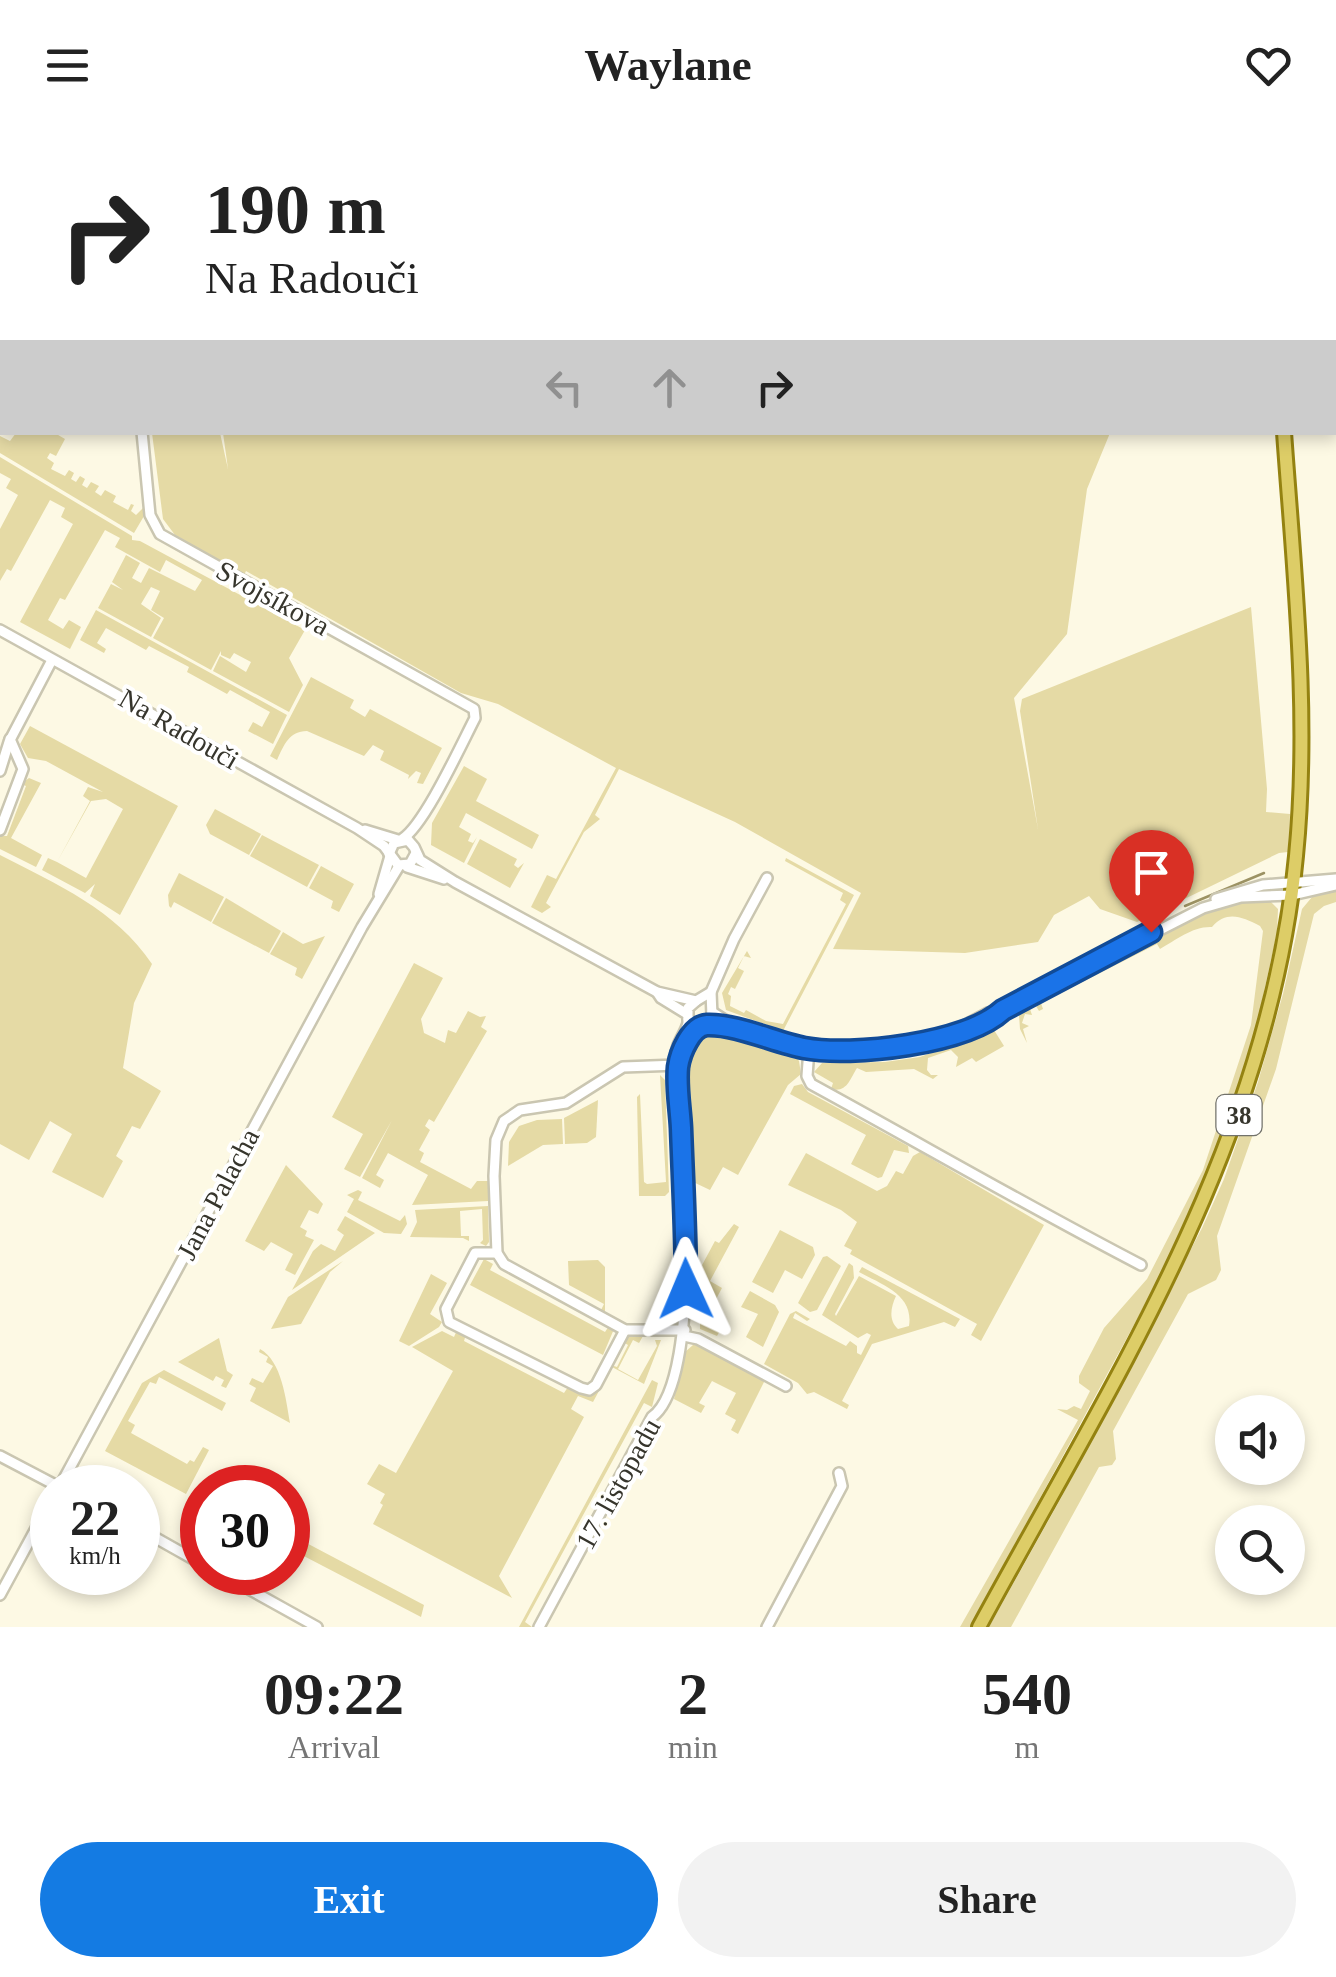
<!DOCTYPE html>
<html lang="en">
<head>
<meta charset="utf-8">
<style>
	body { margin:0; font-family:Georgia,serif; background:#f2f2f2; color:#222; height:100vh; display:flex; flex-direction:column; font-size:38px; white-space:nowrap }
	* { box-sizing:border-box; margin:0 }
	p { font-size:32px; color:#767676 }
	.icon { flex:none; width:55px; height:55px; fill:none; stroke:currentColor; stroke-width:2; stroke-linecap:round; stroke-linejoin:round }
	.map { position:relative; height:1497px; overflow:hidden }
	.drawer { display:flex; flex-direction:column; background:#fff; flex:1 }
	.drawer>* { flex:none }
	.guide { position:absolute; left:0px; top:0px; width:1338px; height:305px; box-shadow:0 5px 15px #0003; background:#fff; color:#222; overflow:hidden }
	.controls { position:absolute; left:1215px; top:1265px; display:grid; gap:20px }
	.controls a { display:grid; place-items:center; width:90px; height:90px; border-radius:50%; background:#fff; box-shadow:0 5px 15px #0003; font-size:50px }
	.speed { position:absolute; left:30px; top:1335px; display:flex; gap:20px; font-size:50px; font-weight:700; text-align:center }
	.speed>* { display:grid; place-content:center; width:130px; height:130px; border-radius:50%; background:#fff; box-shadow:0 5px 15px #0003; line-height:1 }
	.speed small { font-size:25px; font-weight:400 }
	.speed .limit { border:15px solid #d22; background:#fff; color:#111 }
	.pin { position:absolute; display:grid; place-items:center; width:85px; height:85px; color:#fff; margin:-102px -42px; border-radius:50% 50% 50% 0; rotate:-45deg; box-shadow:0 0 10px #0007 }
	.pin .icon { rotate:45deg }
	.me { position:absolute; width:110px; margin:-55px; rotate:359deg; stroke-linejoin:round; filter:drop-shadow(0 0 8px #0008) }
	.turn { display:flex; align-items:center; gap:35px; height:210px; padding:0 40px; font-size:45px }
	.turn .icon { width:130px; height:130px; stroke-width:2.5 }
	.turn b { display:block; font-size:70px; line-height:85px }
	.lanes { display:flex; align-items:center; height:95px; padding:0 40px; background:#0003; justify-content:center; gap:50px; direction:ltr }
	.lanes .off { opacity:.35 }
	.eta { display:flex; justify-content:space-evenly; align-items:center; height:170px; text-align:center }
	.eta b { font-size:60px; font-weight:700; line-height:70px }
	.primary-button { display:flex; gap:20px; margin-top:auto; padding:20px 40px }
	.primary-button a { flex:1; height:115px; border-radius:60px; background:#147be3; color:#fff; font-size:40px; font-weight:700; line-height:115px; text-align:center }
	.primary-button a+a { background:#f2f2f2; color:#222 }
	header { display:flex; justify-content:space-between; align-items:center; height:130px; padding:0 40px; background:#fff; font-size:45px; font-weight:700 }
	.map>svg:first-child { display:block }
	.green { fill:#e5daa5; fill-rule:evenodd }
	.lines { fill:none; stroke-linecap:round; stroke-linejoin:round }
	.stream { stroke:#9c9263; stroke-width:2.5 }
	.minor-casing { stroke:#cac6b1; stroke-width:14 }
	.primary-casing { stroke:#948211; stroke-width:18 }
	.minor { stroke:#fff; stroke-width:9 }
	.primary { stroke:#ddcd67; stroke-width:12 }
	.route-casing { stroke:#114b97; stroke-width:25 }
	.route { stroke:#1a73e8; stroke-width:18 }
	.labels { text-anchor:middle; dominant-baseline:central; stroke-width:8; stroke-linejoin:round; paint-order:stroke }
	.shield { fill:#fff; stroke:#72726b; stroke-width:2.5 }
	.shield-label { font-size:25px; font-weight:bold; fill:#36352c }
	.street-label { font-size:28px; fill:#36352c; stroke:#fff }
</style>
</head>
<body>
<header><svg class="icon" aria-label="menu" viewBox="0 0 24 24"><path d="M4 6h16M4 12h16M4 18h16"/></svg>Waylane<svg class="icon" aria-label="heart" viewBox="0 0 24 24"><path d="M12 20l-8-8c-3-5 5-10 8-4 3-6 11-1 8 4z"/></svg></header>
<div class="map">
<svg width="1336" height="1497" viewBox="0 0 1336 1497">
	<rect width="100%" height="100%" fill="#fdf9e4"/>
	<g class="green">
		<path d="M262,0H1193L261,2Z"/>
		<path d="M53,302L65,309L56,326L50,323L47,328L54,333L51,339L65,346L69,340L74,343L71,349L76,352L80,346L85,349L82,355L87,358L91,352L99,356L95,362L101,366L105,360L116,366L113,372L128,380L131,374L134,375L131,381L136,385L143,378L144,386L134,403L0,323V306L10,311L16,303Z"/>
		<path d="M152,303H220L228,339L223,303H1110L1087,359L1067,504L1014,568L1038,699L1020,581L1022,569L1251,477L1267,659L1266,682L1290,684L1288,722L1279,723L1137,792L1100,779L1089,766L1054,785L1038,812L965,823L833,819L861,763L735,692L619,639L595,685L600,689L584,702L546,773L551,777L542,783L531,777L547,745L556,749L616,638L498,574L461,563L246,441L243,447L220,435L221,432L175,405L163,389Z"/>
		<path d="M0,327L132,406V410L140,411L305,500L289,528L303,555L289,582L213,541L220,526L246,542L251,532L234,523L230,529L221,525V521L211,540L153,508L164,488L151,480L160,461L151,457L141,474L161,488L151,507L98,478L111,454L123,460L112,452L126,425L140,433L132,448L141,453L149,438L195,461L202,450L166,430L160,442L115,417L120,408L105,400L65,470L60,468L48,490L63,499L69,490L81,497L70,519L20,492L73,394L61,387L65,378L50,370L11,441L7,439L0,451V399L18,365L6,358L11,349L0,343Z"/>
		<path d="M96,480L287,585L273,614L248,601L253,592L262,597L270,582L230,560L227,564L187,542L189,537L149,516L146,520L106,498L97,513L106,519L104,523L80,510Z"/>
		<path d="M311,547L354,570L350,578L365,587L370,579L442,618L423,654L417,653L421,643L416,641L408,649L409,645L380,630L384,621L373,615L364,626L307,601C289,601 284,615 277,630L270,626Z"/>
		<path d="M30,596L178,676L120,785L90,766L95,754L85,763L42,740L48,728L57,732L90,671L83,666L88,657L103,662L46,631L28,628L20,614ZM106,669L123,679L86,748L57,732L91,671Z"/>
		<path d="M464,636L487,649L476,671L539,705L532,719L466,683L459,697L471,704L468,711L473,713L477,707L464,733L431,715L432,693Z"/>
		<path d="M29,648L41,653L11,708L42,725L36,737L0,719V706H7L26,656L21,654Z"/>
		<path d="M215,679L261,704L249,725L210,704L206,695Z"/>
		<path d="M262,705L319,735L307,757L250,726Z"/>
		<path d="M480,709L517,729L514,735L518,738L524,733L510,758L467,734Z"/>
		<path d="M0,725C58,755 115,779 152,834L134,873L123,938L161,961L140,999L132,996L116,1026L123,1031L103,1068L52,1042L72,1004L50,991L29,1030L0,1014Z"/>
		<path d="M786,728L854,765L783,901L726,880L722,863L747,821L751,828L744,826L738,838L744,841L735,859L731,857L728,864L731,866L730,876L744,883L746,880L766,891L783,894L846,774L840,770L843,763L785,731Z"/>
		<path d="M321,736L354,754L339,782L331,778L333,771L309,758Z"/>
		<path d="M179,743L224,767L211,792L174,772L171,778L169,776L168,765Z"/>
		<path d="M1336,760V772L1324,776L1314,784L1276,939L1217,1106L1221,1140L1216,1150L1188,1164L1113,1301L1116,1329L1112,1335L1099,1337L1011,1497H989L1061,1368L1202,1098L1224,1049L1258,952L1283,864L1302,779L1312,767Z"/>
		<path d="M226,768L281,801L269,823L212,793Z"/>
		<path d="M1260,770L1271,772L1278,779L1277,803L1255,902L1209,1044L1167,1134L970,1497H960L1078,1290L1057,1279L1067,1280L1074,1276L1081,1279L1090,1261L1079,1253V1246L1104,1198L1147,1149L1203,1040L1251,895L1263,801L1260,796C1242,787 1227,780 1212,797C1193,796 1176,810 1160,819L1157,814L1041,873L1043,879L1039,881L1036,876L1030,879L1032,885L1025,884L1022,893L1029,896L1023,899L1027,913L1020,899L1019,885L1026,878C1090,842 1187,774 1260,770Z"/>
		<path d="M283,802L303,814L325,806L302,849L295,845L297,838L270,824Z"/>
		<path d="M414,833L443,848L421,889L424,903L445,913L448,900L456,903L468,881L480,887L486,886L481,897L487,901L434,992L429,989L425,996L430,1000L419,1020L424,1023L420,1032L471,1059L477,1051H488V1071L412,1075L428,1045L388,1023L376,1045L384,1050L380,1058L362,1048L392,990L360,1047L344,1039L363,1004L332,987Z"/>
		<path d="M994,900L1004,916L976,932L972,928L956,937L958,927L951,920L928,928L927,940L931,945H938L933,949L914,939L866,942L857,938C850,949 847,963 831,959L833,953L814,942L822,933L885,932L920,927Z"/>
		<path d="M708,901H721L793,923L799,931L801,944L788,955L738,1045L723,1037L710,1060L689,1050C688,1021 678,938 690,915C694,906 700,904 708,901Z"/>
		<path d="M660,945L665,950L669,1062L665,1066H639L637,967L640,964L644,1052L647,1054L666,1052Z"/>
		<path d="M802,954L808,962L908,1016L909,1023L894,1020L882,1047L878,1048L851,1034L866,1005L790,964L794,956Z"/>
		<path d="M598,970L596,1007L587,1013L565,1014L564,988Z"/>
		<path d="M562,989L563,1014L543,1015L508,1036L509,1012L519,996L537,990Z"/>
		<path d="M920,1022L1044,1095L981,1211L971,1205L977,1194L850,1124L852,1120L844,1116L857,1092L841,1080L788,1055L806,1023L877,1061L887,1056L896,1041L903,1044L913,1026Z"/>
		<path d="M286,1035L323,1074L318,1084L309,1080L300,1097L307,1101L305,1106L314,1110L295,1145L285,1140L293,1124L271,1112L264,1121L245,1111Z"/>
		<path d="M358,1060L362,1062L358,1070L400,1091L405,1085L407,1094L401,1104L384,1103L347,1082L354,1069L347,1065Z"/>
		<path d="M488,1076L489,1112L486,1116L480,1113L483,1110L482,1079L460,1081L461,1106H469V1111L463,1108L410,1107L417,1092L415,1080Z"/>
		<path d="M345,1086L375,1103L292,1160L313,1121L321,1114L335,1121L344,1105L337,1100Z"/>
		<path d="M734,1094L739,1097L710,1151L722,1158L707,1186L723,1195L717,1206L700,1199L701,1137L715,1111L719,1113Z"/>
		<path d="M780,1100L813,1117L815,1125L802,1149L785,1140L773,1163L752,1152Z"/>
		<path d="M827,1126L841,1136L817,1180L810,1182L798,1173L823,1127Z"/>
		<path d="M484,1129L493,1134L490,1140L605,1202L609,1196L614,1199L603,1225L470,1155Z"/>
		<path d="M598,1130L605,1137V1182L601,1180L604,1174L569,1155L568,1131Z"/>
		<path d="M343,1131L330,1142L301,1194L271,1199L288,1167Z"/>
		<path d="M849,1133L853,1136L854,1148L835,1184L836,1186L859,1146L896,1166C891,1177 888,1190 898,1199L909,1196C914,1165 883,1155 859,1142L862,1137L960,1189L955,1197L944,1192L872,1214L842,1271L849,1275L847,1279L814,1262L807,1264L798,1253L764,1234L790,1184L796,1181L810,1189L807,1191L795,1183L793,1188L846,1216L850,1211L857,1216V1223L861,1225L871,1205L867,1203L858,1208L822,1185Z"/>
		<path d="M431,1144L447,1153L430,1184L442,1192L439,1197L409,1216L399,1211Z"/>
		<path d="M750,1161L775,1175L779,1182L763,1217L746,1207L758,1184L741,1177Z"/>
		<path d="M457,1200L466,1204L464,1211L564,1263L568,1257L587,1266L596,1262L611,1235L617,1237L628,1215L623,1212L627,1206L635,1203L643,1206L639,1213L633,1210L618,1239L638,1250L657,1216L655,1210H661L644,1254L612,1237L593,1272L578,1266L571,1279L584,1287L499,1446L512,1468L373,1394L383,1375L380,1373L385,1364L367,1354L379,1334L396,1343L453,1241L412,1217L442,1201L454,1207Z"/>
		<path d="M219,1208L227,1241L233,1245L226,1258L221,1256L224,1250L216,1246L213,1251L178,1232Z"/>
		<path d="M693,1215H700L765,1250L738,1304L731,1300L736,1290L725,1284L736,1263L712,1251L699,1273L705,1276L701,1283L674,1269L685,1222Z"/>
		<path d="M260,1219C282,1231 286,1270 290,1293L250,1271L256,1258L249,1254L252,1248L263,1253L273,1236L266,1232L268,1227L259,1222Z"/>
		<path d="M164,1240L226,1273L222,1281L159,1247L156,1254L150,1252L128,1291L135,1295L131,1303L187,1334L190,1330L194,1332L203,1317L209,1320L186,1364L105,1321L142,1253Z"/>
		<path d="M652,1250L658,1253L652,1277L644,1273L525,1492L532,1497H519Z"/>
		<path d="M297,1408L424,1475L421,1487L298,1423L294,1429L288,1426V1411Z"/>
	</g>
	<g class="lines">
		<g class="stream">
			<path d="M1185,776L1264,743"/>
			<path d="M1088,827L1134,803"/>
		</g>
		<g class="minor-casing">
			<g id="minor">
				<path d="M1218,2L1223,0"/>
				<path d="M0,171H2"/>
				<path d="M142,302L150,385L160,404L474,579L475,588C461,615 424,696 402,709"/>
				<path d="M0,500L357,698L384,716L398,735L410,734L416,723"/>
				<path d="M0,641L9,612L52,530"/>
				<path d="M0,700L23,639L10,609"/>
				<path d="M365,700L398,710"/>
				<path d="M389,724L394,713L408,710L414,717L420,730L455,752L657,862L696,871L711,862L734,809L767,748"/>
				<path d="M407,737L444,749"/>
				<path d="M379,764L390,726"/>
				<path d="M1216,769L1263,755L1336,749"/>
				<path d="M657,862L661,868L687,884"/>
				<path d="M712,882L739,899"/>
				<path d="M688,889L698,896L709,892L712,886L711,862"/>
				<path d="M705,895L741,900L809,919H874L928,911L973,898L994,888L1003,880L1203,778L1241,767L1292,765L1336,755"/>
				<path d="M960,898L988,883L1000,881"/>
				<path d="M809,919L807,946L811,954C921,1014 1029,1077 1141,1135"/>
				<path d="M678,935L623,937L566,973L520,980L504,991L496,1010L494,1046L497,1123L504,1134L625,1200H685"/>
				<path d="M678,935L693,903L701,896"/>
				<path d="M497,1123H475L446,1179L449,1192L581,1258L589,1260L596,1255L625,1200"/>
				<path d="M684,1206L698,1209L786,1256"/>
				<path d="M0,1326L61,1358"/>
				<path d="M59,1358L362,797L399,736"/>
				<path d="M138,1398L202,1434"/>
				<path d="M218,1442L317,1497"/>
				<path d="M0,1465L52,1369"/>
				<path d="M539,1497L652,1287C705,1249 683,993 676,928C675,914 685,905 688,893C688,888 688,883 688,878L696,871"/>
				<path d="M767,1497L842,1356L839,1343"/>
			</g>
		</g>
		<g class="primary-casing">
			<g id="primary">
				<path d="M1263,0L1264,2"/>
				<path d="M979,1497C1113,1250 1269,1013 1296,726C1310,585 1294,443 1284,302"/>
			</g>
		</g>
		<use href="#minor" class="minor"/>
		<use href="#primary" class="primary"/>
	</g>
	<g class="lines">
		<g class="route-casing">
			<path id="route" d="M686,1159C686,1105 683,1052 681,998C680,978 676,956 678,937C680,923 691,896 707,895C736,894 774,912 804,918C852,927 966,914 1003,880L1151,802"/>
		</g>
		<use href="#route" class="route"/>
	</g>
	<g class="labels">
		<rect class="shield" x="1216.5" y="965" width="45" height="40" rx="8"/>
		<g class="shield-label">
			<text x="1239" y="985">38</text>
		</g>
		<g class="street-label">
			<text transform="translate(273 468) rotate(29)">Svojsíkova</text>
			<text transform="translate(179 599) rotate(30)">Na Radouči</text>
			<text transform="translate(218 1064) rotate(-62)">Jana Palacha</text>
			<text transform="translate(618 1354) rotate(-61)">17. listopadu</text>
		</g>
	</g>
</svg>
<div class="controls">
<a><svg class="icon" aria-label="sound" viewBox="0 0 24 24"><path d="M4 9h4l5-4v14l-5-4H4zM17 9q2 3 0 6"/></svg></a>
<a><svg class="icon" aria-label="search" viewBox="0 0 24 24"><circle cx="10" cy="10" r="6"/><path d="M15 15l6 6"/></svg></a>
</div>
<div class="speed"><div>22<small>km/h</small></div><div class="limit">30</div></div>
<div class="pin" style="left:1151px;top:802px;background:#d93025"><svg class="icon" aria-label="arrive" viewBox="0 0 24 24"><path d="M6 21V4h12l-3 4 3 4H6"/></svg></div>
<svg class="me" style="left:686px;top:1159px" viewBox="-20 -20 40 40"><path d="M0-17L14 15 0 8-14 15z" fill="#1a73e8" stroke="#fff" stroke-width="4"/></svg>
<div class="guide">
<div class="turn"><svg class="icon" aria-label="right" viewBox="0 0 24 24"><path d="M7 20v-9h11M14 6l5 5-5 5"/></svg><div><b>190 m</b>Na Radouči</div></div>
<div class="lanes"><svg class="icon off" aria-label="left" viewBox="0 0 24 24"><path d="M17 20v-9H6M10 6l-5 5 5 5"/></svg><svg class="icon off" aria-label="ahead" viewBox="0 0 24 24"><path d="M12 20V5M6 11l6-6 6 6"/></svg><svg class="icon" aria-label="right" viewBox="0 0 24 24"><path d="M7 20v-9h11M14 6l5 5-5 5"/></svg></div>
</div>
</div>
<section class="drawer">
<div class="eta">
<div><b>09:22</b><p>Arrival</p></div>
<div><b>2</b><p>min</p></div>
<div><b>540</b><p>m</p></div>
</div>
<div class="primary-button"><a>Exit</a><a>Share</a></div>
</section>
</body>
</html>
